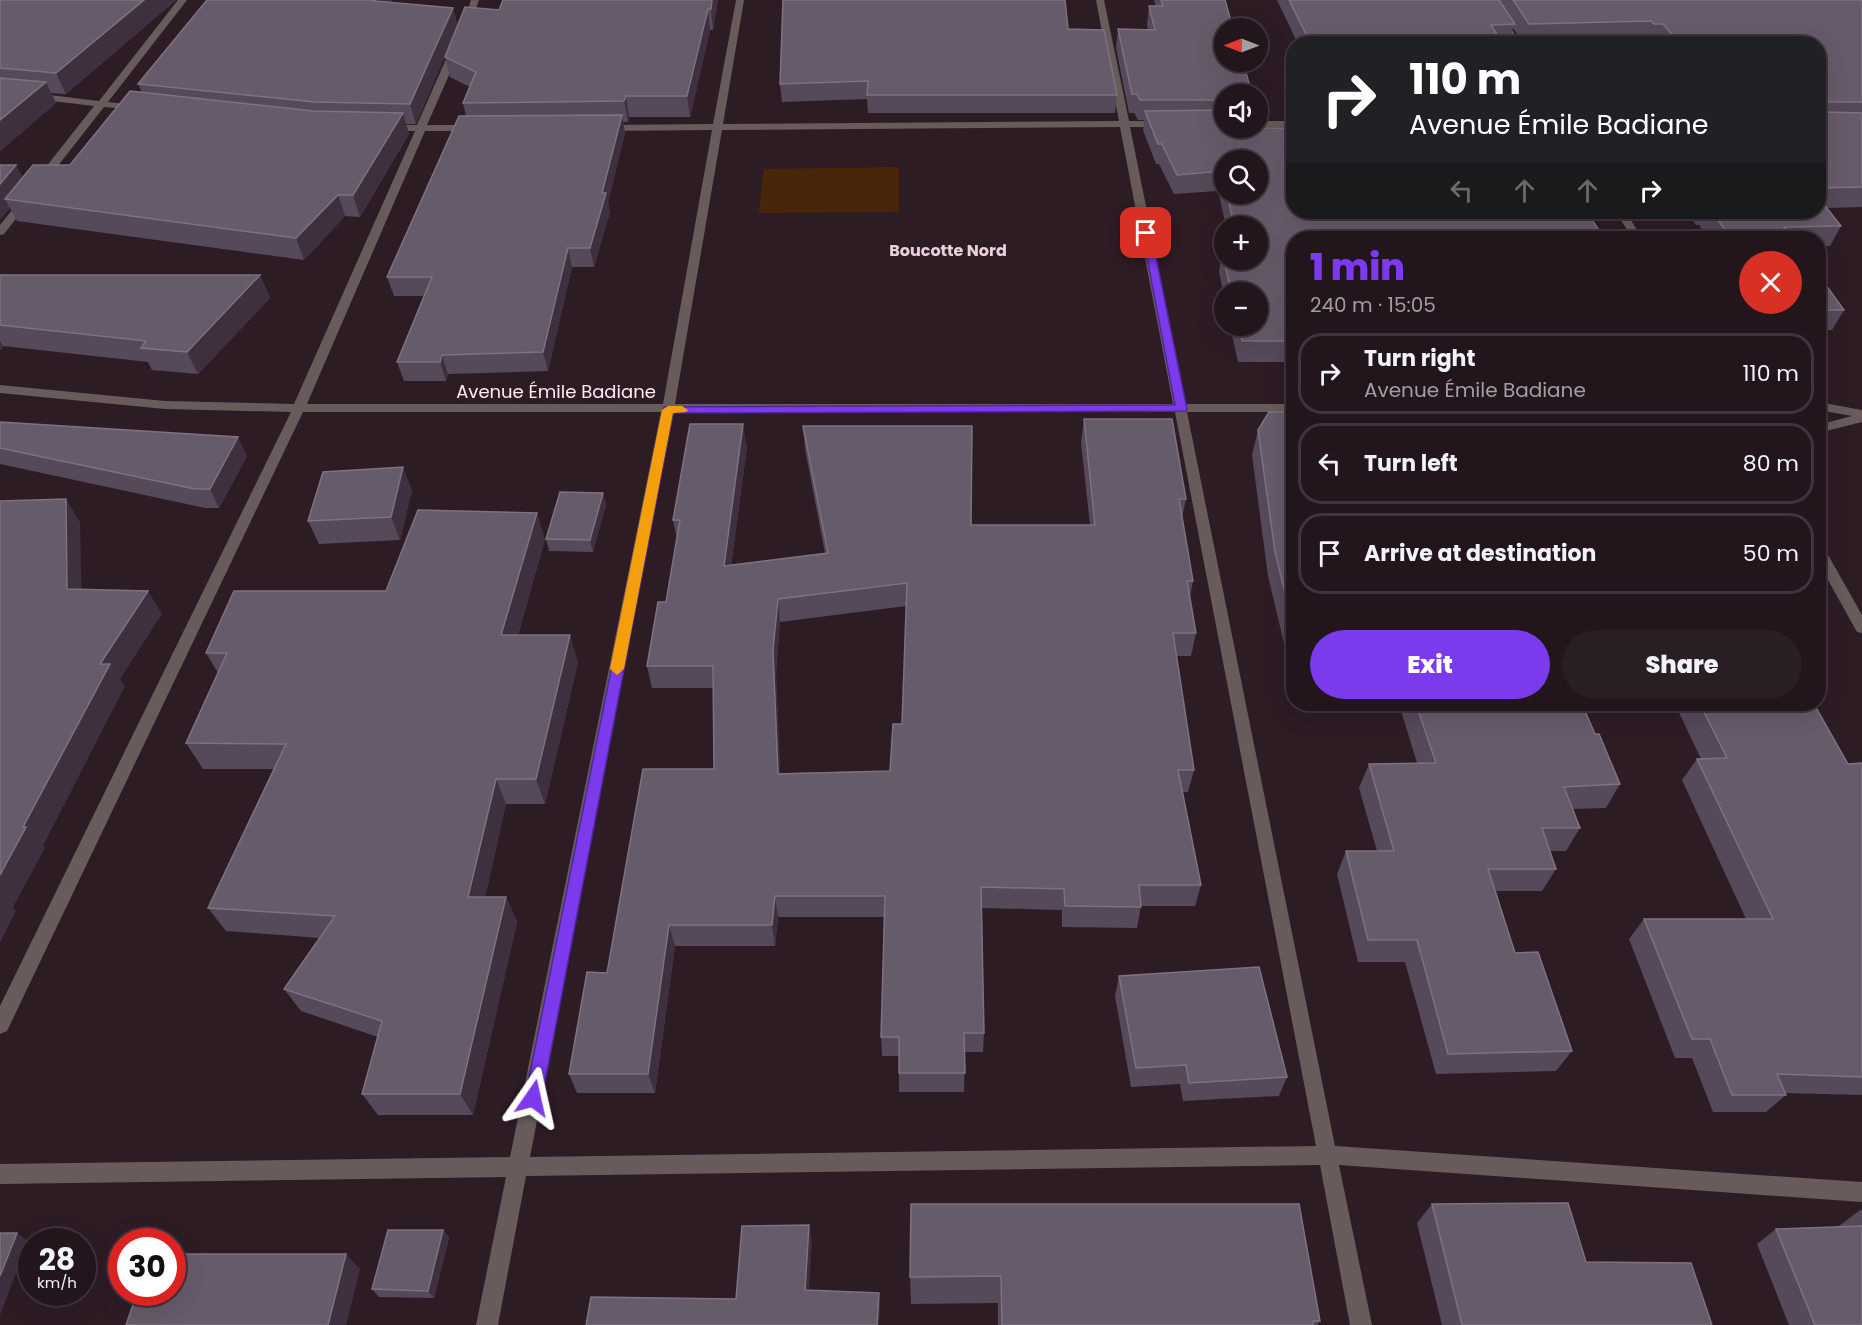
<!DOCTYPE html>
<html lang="en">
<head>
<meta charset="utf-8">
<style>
	body { margin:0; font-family:Poppins,sans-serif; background:#2a1e25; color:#f1f3f6; height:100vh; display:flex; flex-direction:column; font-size:22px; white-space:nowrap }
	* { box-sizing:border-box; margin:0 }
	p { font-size:20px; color:#a29fa3 }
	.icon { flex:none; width:33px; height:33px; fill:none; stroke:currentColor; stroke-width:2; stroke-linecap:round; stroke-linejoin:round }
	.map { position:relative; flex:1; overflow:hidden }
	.drawer { position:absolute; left:1286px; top:231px; width:540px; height:480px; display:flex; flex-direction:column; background:#22151c; border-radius:24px; box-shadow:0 6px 24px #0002,0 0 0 2px #3f343b }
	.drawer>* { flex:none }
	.guide { position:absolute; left:1286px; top:36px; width:540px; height:183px; border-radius:24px; box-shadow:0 6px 24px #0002,0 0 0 2px #3f343b; background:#202124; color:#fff; overflow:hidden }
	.needle { width:39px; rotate:270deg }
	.fabs { position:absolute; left:1214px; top:18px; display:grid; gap:12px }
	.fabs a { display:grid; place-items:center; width:54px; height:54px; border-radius:50%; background:#22151c; box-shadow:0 6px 24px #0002,0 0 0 2px #3f343b; font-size:30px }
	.speed { position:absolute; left:18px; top:1228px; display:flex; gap:12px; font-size:30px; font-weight:700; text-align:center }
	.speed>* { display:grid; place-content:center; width:78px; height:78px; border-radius:50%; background:#22151c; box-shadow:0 6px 24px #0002,0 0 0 2px #3f343b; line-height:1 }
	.speed small { font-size:15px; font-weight:400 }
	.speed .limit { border:9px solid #d22; background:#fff; color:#111 }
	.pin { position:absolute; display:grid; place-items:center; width:51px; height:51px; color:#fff; margin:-26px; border-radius:12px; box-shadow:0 3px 9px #0006 }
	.me { position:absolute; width:66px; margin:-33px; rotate:11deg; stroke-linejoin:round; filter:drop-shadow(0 0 4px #0008) }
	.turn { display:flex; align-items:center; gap:21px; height:126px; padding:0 24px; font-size:27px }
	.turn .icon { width:78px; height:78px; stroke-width:2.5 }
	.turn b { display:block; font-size:42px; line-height:51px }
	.lanes { display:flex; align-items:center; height:57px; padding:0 24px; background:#0003; justify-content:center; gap:30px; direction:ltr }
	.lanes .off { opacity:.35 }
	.round { display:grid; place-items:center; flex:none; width:63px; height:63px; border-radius:32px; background:#2a1e25 }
	.summary { display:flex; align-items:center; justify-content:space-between; height:102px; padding:0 24px }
	h1 { font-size:36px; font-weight:800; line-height:45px; color:#7c3aed }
	.primary-button { display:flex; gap:12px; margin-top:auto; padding:12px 24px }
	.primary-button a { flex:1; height:69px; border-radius:36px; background:#7c3aed; color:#fff; font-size:24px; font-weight:800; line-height:69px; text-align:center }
	.primary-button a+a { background:#2a1e25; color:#f1f3f6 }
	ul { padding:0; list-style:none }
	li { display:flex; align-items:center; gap:18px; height:81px; margin:0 12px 9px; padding:0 12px; border:3px solid #3f343b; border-radius:24px }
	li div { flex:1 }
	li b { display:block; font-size:22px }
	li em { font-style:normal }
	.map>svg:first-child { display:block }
	.green { fill:#49260a }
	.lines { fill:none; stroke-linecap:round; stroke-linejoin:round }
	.minor { fill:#675c5b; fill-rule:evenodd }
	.tertiary { fill:#675c5b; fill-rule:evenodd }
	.wall { fill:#55495a; fill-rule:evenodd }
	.shaded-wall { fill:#3e303e }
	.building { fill:#665b6a; stroke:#7e7280; stroke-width:1.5; fill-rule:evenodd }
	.route { fill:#7c3aed; stroke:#51269a; stroke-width:1.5 }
	.slow { fill:#f59e0b }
	.labels { text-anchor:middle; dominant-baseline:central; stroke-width:6; stroke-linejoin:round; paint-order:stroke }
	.far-neighbourhood-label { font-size:16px; font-weight:bold; fill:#e9d0db; stroke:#2e1c25 }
	.street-label { font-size:18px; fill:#fbeef4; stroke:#2e1c25 }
</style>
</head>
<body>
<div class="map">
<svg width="1862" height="1325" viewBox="0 0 1862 1325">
	<rect width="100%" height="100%" fill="#2e1c25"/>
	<path class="green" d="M899,167V212L759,213L764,169Z"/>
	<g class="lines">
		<g class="minor">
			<path d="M178,0H187L108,102L140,106V110L104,107L46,181H38V177L94,106L0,95V89L99,101Z"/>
			<path d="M471,0H479L470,25L462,27Z"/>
			<path d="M736,0H744L723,124L1119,121L1096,0H1104L1129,121H1162L1167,124L1162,127H1130L1186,404H1293V412H1187L1335,1146L1862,1182V1202L1339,1165L1372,1325H1350L1320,1165L526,1176L498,1325H476L506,1177L0,1184V1164L510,1157L661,412H303L7,1031L0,1034V1006L291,412L165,409L0,393V385L165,401L294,404L415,131H388L383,128L388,125H417L450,50L455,47L460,50L427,125H472L477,128L472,131H425L307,404H663L712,130L604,131L599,128L604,125L713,124ZM1120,127L1173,404H675L722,130ZM674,412H1175L1316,1146L530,1157Z"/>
			<rect x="1257" y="121" width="36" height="6"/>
			<path d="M25,198L30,201L4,234L0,235V225L21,199Z"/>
			<path d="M1818,402L1862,410V422L1818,433V425L1852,416L1818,410Z"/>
		</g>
		<g class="tertiary">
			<path d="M1485,0H1493L1521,44H1512Z"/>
			<path d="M1616,212H1626L1642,238H1632Z"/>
			<path d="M1818,544L1823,546L1862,615V633L1857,632L1818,562Z"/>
		</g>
	</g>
	<g class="wall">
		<path d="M0,0H176L66,94L51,93L56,103L0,151Z"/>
		<path d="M207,0H392L390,3L453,8L458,26L499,10L503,0H718L713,30H710L690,117H629L628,122H623L625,133L608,202L610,212L594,267H572L548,371L448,374L446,381H404L397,362L424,296H394L387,277L466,116L463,103L470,87L450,77L445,57L454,35L416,124H406L409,134L360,217L345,216L304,260L17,221L10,208L0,219V165L23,177L70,165L142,92L138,84Z"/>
		<path d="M1154,0H1225L1224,128L1293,238V368H1285L1284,362H1238L1230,326H1257V292H1224V296L1219,272L1222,251L1257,260V226H1226L1218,191L1174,194L1159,164H1156L1143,130L1144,120H1138L1134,113H1129L1116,48L1118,29L1148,30L1147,25L1149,6H1156ZM1224,160L1257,194H1224Z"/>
		<path d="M1277,0H1862V207L1827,208L1841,226L1830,246H1818V238H1707L1699,225H1696L1686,212H1818V44H1656L1655,43H1647L1644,40L1523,43L1513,28L1509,43L1503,44H1298Z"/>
		<path d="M1068,29L1117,95L1115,113H868L867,99L782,102L780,84Z"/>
		<path d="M1818,274L1844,310L1832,330H1818Z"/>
		<path d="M0,275H260L270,298L198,374L152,370L148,362L3,346L0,350Z"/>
		<path d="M1293,412V681L1268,576L1252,455L1258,430Z"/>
		<path d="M1084,419L1186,499L1182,518L1193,581L1190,597L1196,633L1191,656H1176L1194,770L1188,792H1182L1201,885L1195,906H1141L1137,928L1062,927V910L982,908L984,1033L983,1052H965L964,1092H899V1056H882L881,1037L884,917H778L775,946H675L655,1093H577L569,1074L607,973L714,769L713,688H652L647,666L666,602L677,539L673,520L747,447L731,565L825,553L805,449L803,426L971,525H1090L1081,443ZM906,606L902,724L890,771L780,773L776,673L780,622Z"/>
		<path d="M0,422L247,456L219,508H205L0,464Z"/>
		<path d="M412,490L400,540L319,544L308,521Z"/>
		<path d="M603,493L606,505L593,552L549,551L546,539Z"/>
		<path d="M545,539L518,635L578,662L545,804H506L485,897H506L517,922L473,1115H378L362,1094L378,1037L301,1011L284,989L320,938L226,931L208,908L274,769H203L186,743L218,673L206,653L386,591Z"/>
		<path d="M1818,563L1823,571L1818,578Z"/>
		<path d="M1399,704H1582L1595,734L1620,784L1606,808L1573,809L1580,828L1566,851H1550L1556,869L1542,891H1496L1515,953L1572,1051L1556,1071L1436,1074L1405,962H1358L1337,874L1346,851H1377L1359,788L1369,764L1417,763Z"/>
		<path d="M1675,704H1814L1848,764L1862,763V1095L1785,1093L1786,1095L1766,1112H1713L1692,1058H1675L1629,939L1644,919H1746L1682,780L1697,759H1701Z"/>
		<path d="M1119,976L1287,1077L1279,1096L1183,1101L1180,1084L1131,1087L1115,996Z"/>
		<path d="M911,1204L1320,1321L1317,1325H998V1303L911,1304L910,1277Z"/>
		<path d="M1432,1204L1586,1262L1712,1325H1442L1417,1223Z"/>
		<path d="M1860,1210H1862V1325H1789L1757,1244L1776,1229L1839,1227V1226Z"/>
		<path d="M443,1230L449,1238L434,1298L379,1297L372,1289Z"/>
	</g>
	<g class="shaded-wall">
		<path d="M144,0H176L66,94L56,73Z"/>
		<path d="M375,0H392L380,20L374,1Z"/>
		<path d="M712,0H718L713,30L711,9Z"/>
		<path d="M453,8L458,26L416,124L410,104Z"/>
		<path d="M708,9L710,30L690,117L687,96Z"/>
		<path d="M46,82L56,103L0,151V120Z"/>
		<path d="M626,96L629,117L628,122L624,101Z"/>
		<path d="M403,113L409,134L360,217L353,195Z"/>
		<path d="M622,115L625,133L608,202L610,212L594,267L590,248L602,193Z"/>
		<path d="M16,165L28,186L5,199L10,208L0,219V184Z"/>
		<path d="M338,195L345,216L304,260L296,238Z"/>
		<path d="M568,248L572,267L548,371L543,352Z"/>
		<path d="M260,275L270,298L198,374L187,352Z"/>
		<path d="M0,341L3,346L0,350Z"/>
		<path d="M442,355L448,374L446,381L440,362Z"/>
		<path d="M743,424L747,447L728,589L724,566Z"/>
		<path d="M238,437L247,456L219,508L210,489Z"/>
		<path d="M403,467L412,490L400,540L391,517Z"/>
		<path d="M603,493L606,505L593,552L590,540Z"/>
		<path d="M66,499L80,522L82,612L67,589Z"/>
		<path d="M537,513L545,539L510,662L501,635Z"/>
		<path d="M148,591L162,614L120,679L125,686L43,846L45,848L13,907L16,911L0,943V875L100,664Z"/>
		<path d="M778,599L780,622L776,673L781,796L778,774L773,650Z"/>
		<path d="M570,635L578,662L545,804L536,779Z"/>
		<path d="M496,779L506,804L480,921L468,897Z"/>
		<path d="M775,896L778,917L775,946L772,925Z"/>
		<path d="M506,897L517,922L473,1115L460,1094Z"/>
		<path d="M669,925L675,946L655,1093L648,1074Z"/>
		<path d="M809,1225L812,1240L808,1304L805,1290Z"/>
		<path d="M443,1230L449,1238L434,1298L428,1291Z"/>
		<path d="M17,1233L28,1241L0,1315V1276Z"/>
		<path d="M346,1254L360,1269L346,1325H328Z"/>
		<path d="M879,1293L880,1307L879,1325H877Z"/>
	</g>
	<g class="building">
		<path d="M0,0H144L56,73L0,68Z"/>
		<path d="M207,0H375L374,1L453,8L410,104L314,102L138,84Z"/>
		<path d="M503,0H712L711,9H708L687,96H626L624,101L463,103L476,72L445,57L465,7L499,10Z"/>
		<path d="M783,0H1065L1068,29L1104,30L1117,95H867L868,81L780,84Z"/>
		<path d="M1161,0H1225L1233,28H1224V62H1243L1252,94H1224V100H1140L1137,94H1132L1118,29L1155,30L1149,6H1163Z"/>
		<path d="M1289,0H1499L1515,24L1491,25L1503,44H1311Z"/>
		<path d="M1513,0H1862V102H1828L1826,112L1862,113V187L1818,188V44H1680L1663,24H1654L1651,21L1529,24Z"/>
		<path d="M0,78L46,82L0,120Z"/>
		<path d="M130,91L313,111L403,113L353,195H338L296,238L5,199L33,165H70Z"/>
		<path d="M1224,110V128H1257V113L1261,128H1293V212H1587L1604,238H1293V347H1290L1288,341H1242L1239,326H1257V292H1231L1224,260H1257V226H1234L1227,194H1257V160H1224V181L1222,171L1177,175L1162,144H1158L1145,111Z"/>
		<path d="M622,115L602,193H606L590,248H568L543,352L442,355L440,362H397L432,277H387L459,116Z"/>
		<path d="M0,165H16L0,184Z"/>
		<path d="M1818,197L1841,226L1784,227L1792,238H1731L1712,212H1818Z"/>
		<path d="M1818,274L1844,310H1818Z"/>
		<path d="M0,275H260L187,352L141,348L146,341L0,325Z"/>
		<path d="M1269,412H1293V626L1275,552L1258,430Z"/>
		<path d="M1084,419H1172L1186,499H1179L1193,581H1187L1196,633H1173L1194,770H1178L1201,885H1139L1141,907L1065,906L1064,889L981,887L984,1033H964L965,1073H899V1037H881L885,896H775L772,925H669L648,1074H569L587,972L607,973L643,769H714L713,666H647L658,602H666L680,520H673L690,424H743L724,566L828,553L803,426H972L971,525H1095ZM907,583L902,724H893L890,771L778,774L773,650L778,599Z"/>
		<path d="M0,422L238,437L210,489H195L0,448Z"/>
		<path d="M403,467L391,517L308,521L323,472Z"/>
		<path d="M560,492L603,493L590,540L546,539Z"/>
		<path d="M66,499L67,589L148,591L100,664H110L23,827H26L0,875V501Z"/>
		<path d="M418,510L537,513L501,635H570L536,779H496L468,897H506L460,1094H362L382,1021L284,989L335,916L208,908L286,744L186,743L227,653H206L234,591H386Z"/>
		<path d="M1818,563L1823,571H1818Z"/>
		<path d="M1416,704H1582L1595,734H1599L1620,784L1564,787L1580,828H1542L1556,869H1488L1515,953L1538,952L1572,1051L1448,1054L1417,940H1368L1346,851H1394L1369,764L1436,763Z"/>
		<path d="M1700,704H1814L1848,764L1862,763V1077L1777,1074L1786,1095H1732L1710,1039H1692L1644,919H1773L1697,759L1727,758Z"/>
		<path d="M1259,967L1287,1077L1189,1083L1186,1065L1136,1068L1119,976Z"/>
		<path d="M1568,1203L1586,1262L1691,1263L1712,1325H1462L1432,1204Z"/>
		<path d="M911,1204H1299L1320,1321H1313V1325H1002L1001,1276L910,1277Z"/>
		<path d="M809,1225L805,1290L879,1293L877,1325H586L591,1297L736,1299L742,1226Z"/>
		<path d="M1862,1226V1325H1815L1776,1229Z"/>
		<path d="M388,1230H443L428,1291L372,1289Z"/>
		<path d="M0,1233H17L0,1276Z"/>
		<path d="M172,1254H346L328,1325H126L137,1293H172Z"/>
	</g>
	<path class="route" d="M1142,231L1151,233L1187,409L1186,411L673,413L542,1098L539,1104L533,1106L527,1104L525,1098L664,407L1175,405Z"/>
	<path class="slow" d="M682,406L688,410L686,412L673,413L624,669L617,675L610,669L662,410L668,406Z"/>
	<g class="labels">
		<g class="far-neighbourhood-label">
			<text x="948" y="250">Boucotte Nord</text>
		</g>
		<g class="street-label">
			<text x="556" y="391">Avenue Émile Badiane</text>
		</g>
	</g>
</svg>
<div class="fabs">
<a><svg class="needle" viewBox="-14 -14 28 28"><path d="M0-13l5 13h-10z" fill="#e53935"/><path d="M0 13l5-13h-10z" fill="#a29fa3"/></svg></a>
<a><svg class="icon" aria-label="sound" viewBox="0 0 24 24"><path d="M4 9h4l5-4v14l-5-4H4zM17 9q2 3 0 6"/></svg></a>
<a><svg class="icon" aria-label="search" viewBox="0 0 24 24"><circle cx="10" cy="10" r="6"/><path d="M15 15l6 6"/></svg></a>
<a>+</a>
<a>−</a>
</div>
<div class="speed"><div>28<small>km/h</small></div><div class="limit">30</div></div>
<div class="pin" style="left:1146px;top:233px;background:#d93025"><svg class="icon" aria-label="arrive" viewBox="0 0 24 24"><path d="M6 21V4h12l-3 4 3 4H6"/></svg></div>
<svg class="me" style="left:533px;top:1098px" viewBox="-20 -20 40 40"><path d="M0-17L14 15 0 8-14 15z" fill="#7c3aed" stroke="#fff" stroke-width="4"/></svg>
<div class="guide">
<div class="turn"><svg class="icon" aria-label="right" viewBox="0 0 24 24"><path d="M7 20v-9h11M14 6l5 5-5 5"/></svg><div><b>110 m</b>Avenue Émile Badiane</div></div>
<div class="lanes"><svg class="icon off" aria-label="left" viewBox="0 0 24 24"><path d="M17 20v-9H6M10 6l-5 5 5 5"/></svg><svg class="icon off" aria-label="ahead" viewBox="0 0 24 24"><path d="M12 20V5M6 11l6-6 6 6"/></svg><svg class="icon off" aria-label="ahead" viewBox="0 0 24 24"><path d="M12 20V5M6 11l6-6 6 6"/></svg><svg class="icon" aria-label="right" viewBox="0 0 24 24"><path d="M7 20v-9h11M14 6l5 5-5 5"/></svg></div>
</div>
<section class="drawer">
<div class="summary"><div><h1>1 min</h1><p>240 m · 15:05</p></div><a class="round" style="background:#d93025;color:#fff"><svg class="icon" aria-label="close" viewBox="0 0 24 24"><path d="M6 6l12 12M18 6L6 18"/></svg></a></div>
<ul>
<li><svg class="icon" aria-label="right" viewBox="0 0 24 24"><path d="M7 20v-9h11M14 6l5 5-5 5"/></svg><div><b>Turn right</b><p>Avenue Émile Badiane</p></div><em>110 m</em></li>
<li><svg class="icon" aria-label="left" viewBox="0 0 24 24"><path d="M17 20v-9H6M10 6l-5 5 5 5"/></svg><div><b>Turn left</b></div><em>80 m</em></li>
<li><svg class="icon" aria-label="arrive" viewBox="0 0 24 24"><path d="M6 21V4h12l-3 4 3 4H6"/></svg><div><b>Arrive at destination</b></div><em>50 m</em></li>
</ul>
<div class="primary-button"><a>Exit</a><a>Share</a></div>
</section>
</div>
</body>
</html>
